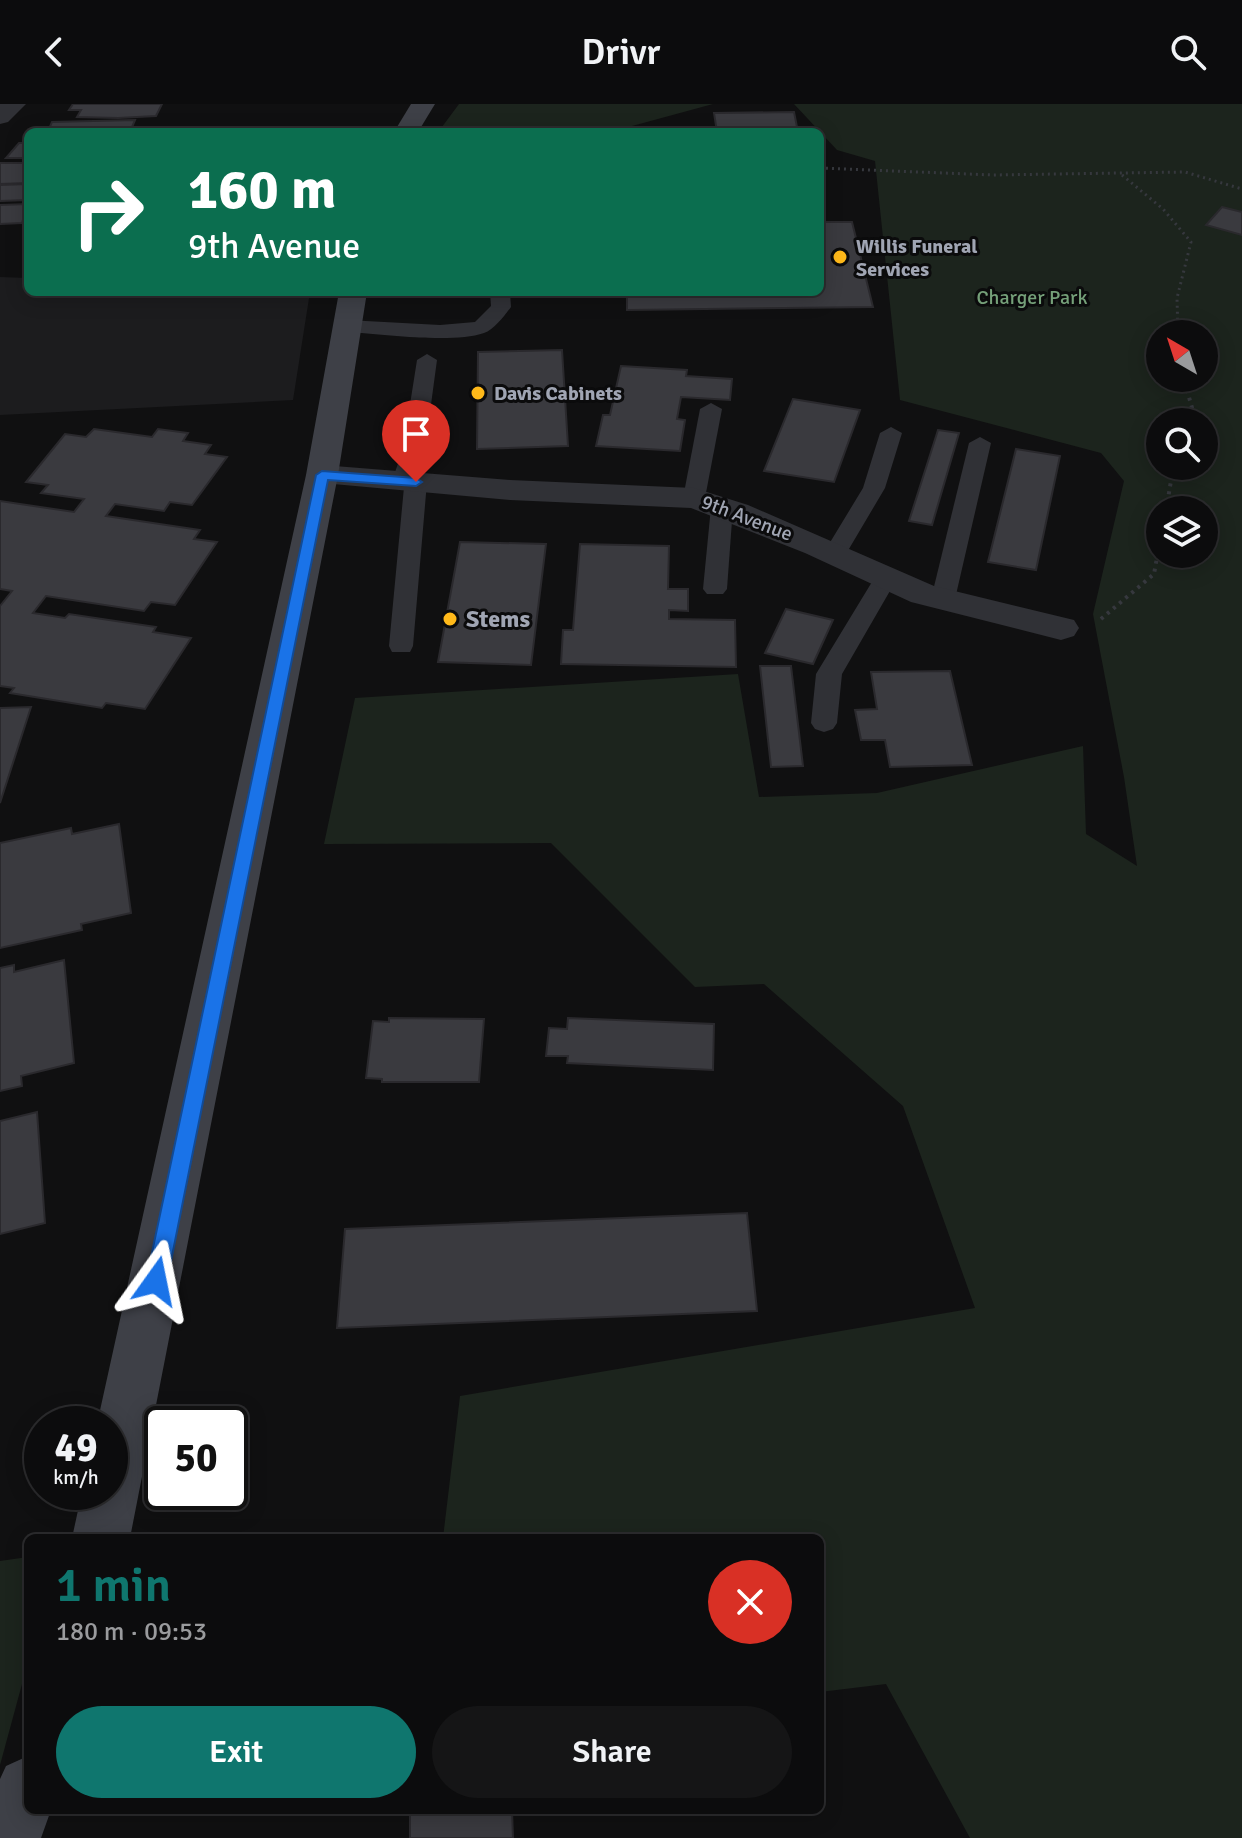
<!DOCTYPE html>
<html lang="en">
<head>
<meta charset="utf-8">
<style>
	body { margin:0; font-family:Signika,sans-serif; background:#151516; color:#f1f3f6; height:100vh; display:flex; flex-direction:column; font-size:30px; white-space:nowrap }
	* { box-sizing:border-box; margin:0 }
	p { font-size:26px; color:#9a9b9d }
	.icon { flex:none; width:44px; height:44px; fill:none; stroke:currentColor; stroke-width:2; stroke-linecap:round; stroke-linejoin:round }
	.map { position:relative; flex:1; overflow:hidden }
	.sheet { position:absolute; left:24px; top:1430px; width:800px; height:280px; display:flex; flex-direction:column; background:#0c0c0d; border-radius:12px; box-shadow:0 4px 20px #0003,0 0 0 2px #2c2c2e }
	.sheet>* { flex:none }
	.banner { position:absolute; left:24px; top:24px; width:800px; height:168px; border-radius:12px; box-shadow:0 4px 20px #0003,0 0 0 2px #2c2c2e; background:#0b6e4f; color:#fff; overflow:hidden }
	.needle { width:52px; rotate:321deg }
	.tools { position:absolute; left:1146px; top:216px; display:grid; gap:16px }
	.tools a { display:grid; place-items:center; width:72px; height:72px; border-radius:50%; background:#0c0c0d; box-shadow:0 4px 20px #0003,0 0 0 2px #2c2c2e; font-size:40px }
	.speed { position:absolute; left:24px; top:1302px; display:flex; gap:16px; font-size:40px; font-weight:700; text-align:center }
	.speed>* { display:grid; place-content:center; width:104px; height:104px; border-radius:50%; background:#0c0c0d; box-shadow:0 4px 20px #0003,0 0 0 2px #2c2c2e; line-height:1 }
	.speed small { font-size:20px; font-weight:400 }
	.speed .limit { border:4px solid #111; border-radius:12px; background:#fff; color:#111 }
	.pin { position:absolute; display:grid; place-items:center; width:68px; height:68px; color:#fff; margin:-82px -34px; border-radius:50% 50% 50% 0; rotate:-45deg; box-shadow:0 0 8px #0007 }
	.pin .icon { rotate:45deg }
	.me { position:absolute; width:88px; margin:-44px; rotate:12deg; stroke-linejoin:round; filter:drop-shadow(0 0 6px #0008) }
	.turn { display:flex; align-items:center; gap:28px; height:168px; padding:0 32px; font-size:36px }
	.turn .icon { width:104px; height:104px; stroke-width:2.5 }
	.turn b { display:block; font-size:56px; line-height:68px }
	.round { display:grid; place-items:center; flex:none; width:84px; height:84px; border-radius:42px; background:#151516 }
	.headline { display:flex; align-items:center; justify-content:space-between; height:136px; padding:0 32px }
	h1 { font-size:48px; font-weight:600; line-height:60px; color:#0f766e }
	.action { display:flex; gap:16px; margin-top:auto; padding:16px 32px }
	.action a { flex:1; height:92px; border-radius:48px; background:#0f766e; color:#fff; font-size:32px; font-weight:600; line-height:92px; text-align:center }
	.action a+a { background:#151516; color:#f1f3f6 }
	header { display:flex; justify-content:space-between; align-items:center; height:104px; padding:0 32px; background:#0c0c0d; font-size:36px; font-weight:600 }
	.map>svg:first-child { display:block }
	.built { fill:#1c1c1e }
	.green { fill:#1c241d; fill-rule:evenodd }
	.building { fill:#3a3a3f; stroke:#2a292d; stroke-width:2 }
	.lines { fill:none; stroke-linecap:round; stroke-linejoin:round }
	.path-far1 { stroke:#36383e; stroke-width:3; stroke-dasharray:2 4; stroke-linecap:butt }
	.path { stroke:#36383e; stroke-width:4; stroke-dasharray:3 5; stroke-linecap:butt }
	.lane { fill:#303136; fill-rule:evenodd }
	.street { fill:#303136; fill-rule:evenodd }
	.secondary { fill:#3e4047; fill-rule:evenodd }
	.route { fill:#1a73e8; stroke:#114b97; stroke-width:2 }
	.poi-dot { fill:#ffb91a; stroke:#0b0b0c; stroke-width:3 }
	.labels { text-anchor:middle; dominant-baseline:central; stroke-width:6; stroke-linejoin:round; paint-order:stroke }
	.far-poi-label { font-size:20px; font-weight:bold; fill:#a0a5b3; stroke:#0b0b0c; text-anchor:start }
	.far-park-label { font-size:20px; fill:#75a079; stroke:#0b0b0c }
	.far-street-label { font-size:20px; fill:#a0a5b3; stroke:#0b0b0c }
	.poi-label { font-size:24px; font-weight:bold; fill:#a0a5b3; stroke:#0b0b0c; text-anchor:start }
</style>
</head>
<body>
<header><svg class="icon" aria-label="back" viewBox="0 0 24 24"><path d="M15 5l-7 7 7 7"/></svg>Drivr<svg class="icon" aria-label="search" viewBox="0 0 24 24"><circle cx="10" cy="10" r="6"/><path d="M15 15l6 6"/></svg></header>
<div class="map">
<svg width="1242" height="1734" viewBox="0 0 1242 1734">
	<rect width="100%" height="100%" fill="#101011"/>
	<path class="built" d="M0,173L28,174V188H310L293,296L0,311Z"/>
	<g class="green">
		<path d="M459,0H713L610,28L439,27Z"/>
		<path d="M794,0H1242V1734H970L886,1580L820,1588V1434H443L460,1292L975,1204L903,1002L764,880L695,883L551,739L324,740L355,594L738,570L759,693L877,689L1083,642L1086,730L1137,762L1124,673L1093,510L1124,377L1101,349L900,296L875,57L837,46ZM1160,230H1204V274H1160ZM1160,318H1204V362H1160ZM1160,406H1204V450H1160Z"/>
		<path d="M28,1453V1558L0,1661V1457Z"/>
	</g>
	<g class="building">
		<path d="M73,0H162L156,12L118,14L77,13L81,6H69Z"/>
		<path d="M794,8L798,28H717L714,9Z"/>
		<path d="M135,16L130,28L48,27L52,18Z"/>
		<path d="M19,39H28V54H6Z"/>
		<path d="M0,59H28V79L0,80Z"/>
		<path d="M28,80V96L0,97V81Z"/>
		<path d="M28,100L22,119L0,120V101Z"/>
		<path d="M1222,103L1242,108V131L1206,121Z"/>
		<path d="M820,118H852L873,203L627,206V188H820Z"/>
		<path d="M562,246L568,342L477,345L478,248Z"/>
		<path d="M621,262L687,266L686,272L732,275L730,296L681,293L677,315L685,316L680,347L596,342L603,311H610Z"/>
		<path d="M793,295L860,306L834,378L764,367Z"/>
		<path d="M94,325L152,333L158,325L188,329L183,337L211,341L205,350L227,353L192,401L170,398L164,407L115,400L106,412L200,426L194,435L217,438L175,501L151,498L144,507L46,492L33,509L65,514L69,510L156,523L153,528L191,534L145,605L106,599L102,604L10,589L14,584L0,582V502L12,487L0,485V397L74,408L84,395L41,389L48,381L26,378L65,330L86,333Z"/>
		<path d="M938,326L959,329L932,421L909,417Z"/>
		<path d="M1016,345L1060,352L1036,466L988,458Z"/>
		<path d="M460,438L546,440L531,561L438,558Z"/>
		<path d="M580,440L669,442L668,485H688V507L669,506V515L735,516L736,563L561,560L563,526H573Z"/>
		<path d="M786,505L833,516L813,560L765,549Z"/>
		<path d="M760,562H791L803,662L771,663Z"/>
		<path d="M950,567L972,661L890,663L885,636H861L855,606L877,605L871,568Z"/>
		<path d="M31,603L0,699V604Z"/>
		<path d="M119,720L131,809L81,820L82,826L0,844V739L71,724L72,730Z"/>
		<path d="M64,856L74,959L21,972L22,982L0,987V864L14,861V868Z"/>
		<path d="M389,914L484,915L479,978H382V975L366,974L373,917L389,918Z"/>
		<path d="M568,914L714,920L713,966L567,959L568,952H546L549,924L567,925Z"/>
		<path d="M37,1008L45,1119L0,1130V1017Z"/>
		<path d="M747,1109L757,1207L337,1224L345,1125Z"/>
		<path d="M410,1706H512L513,1734H410Z"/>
	</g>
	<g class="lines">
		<g class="path-far1">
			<path d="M820,64L993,71L1185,68L1242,85"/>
			<path d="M1122,71L1163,105L1191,138L1177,194L1178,230"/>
			<path d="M1183,274L1187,288"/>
		</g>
		<g class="path">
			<path d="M1187,286L1196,318"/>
			<path d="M1166,406L1171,377L1178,362"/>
			<path d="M1101,515L1154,470L1160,437"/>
		</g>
		<g class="lane">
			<path d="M490,188H510L511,203C505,211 494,226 484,229C452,240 383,230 347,228L337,222L347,216L440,221L475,218L491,202Z"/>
			<path d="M427,250L437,256L425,345L416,371L427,378L413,542L410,548H392L389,542L404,383L395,382L392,377L403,345L417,256Z"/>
			<path d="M711,299L722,305L705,394L694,401L683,394L700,305Z"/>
			<path d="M891,323L902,329L885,384L843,455H827L823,450L863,384L880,329Z"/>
			<path d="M980,333L991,339L955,495L952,500H934L931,495L969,339Z"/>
			<path d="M722,396L730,398L733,403L727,485L723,490H707L703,485L711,403L714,398Z"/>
			<path d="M886,466L894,468L898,473L842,570L837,619L833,625L824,628L815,625L811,619L816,570L878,468Z"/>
		</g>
		<g class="street">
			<path d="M0,0H26L8,18L0,20Z"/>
			<path d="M322,361L510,376L694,384L748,401L934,482L1074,516L1079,524L1074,532L1061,536L911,498L805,449L691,404L510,396L311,378L306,371L311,364Z"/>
		</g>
		<g class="secondary">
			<path d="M411,0H435L418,28H394Z"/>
			<path d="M339,188H367L338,371L130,1434H72L82,1388H110V1320H97L306,371Z"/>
			<path d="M28,1652V1706H51L41,1734H0V1675L6,1662Z"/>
		</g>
	</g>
	<path class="route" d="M322,367L416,374L422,378L416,382L328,376L167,1177L164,1184L156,1187L149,1184L146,1177L316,371Z"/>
	<g class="poi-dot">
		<circle cx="840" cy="153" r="8"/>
		<circle cx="478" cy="289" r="8"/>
		<circle cx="450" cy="515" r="8"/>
	</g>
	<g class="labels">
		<g class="far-poi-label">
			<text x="856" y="142">Willis Funeral<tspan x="856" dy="23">Services</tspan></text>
			<text x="494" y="289">Davis Cabinets</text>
		</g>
		<g class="far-park-label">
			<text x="1032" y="193">Charger Park</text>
		</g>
		<g class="far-street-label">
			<text transform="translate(747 414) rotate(21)">9th Avenue</text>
		</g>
		<g class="poi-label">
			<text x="466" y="515">Stems</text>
		</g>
	</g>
</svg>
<div class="tools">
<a><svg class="needle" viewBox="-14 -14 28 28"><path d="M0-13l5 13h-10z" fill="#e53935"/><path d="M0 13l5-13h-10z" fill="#9a9b9d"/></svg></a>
<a><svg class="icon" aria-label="search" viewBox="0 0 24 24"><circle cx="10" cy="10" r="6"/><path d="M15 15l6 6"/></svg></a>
<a><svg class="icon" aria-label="layers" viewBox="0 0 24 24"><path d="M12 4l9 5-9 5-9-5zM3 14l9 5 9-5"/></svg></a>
</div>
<div class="speed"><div>49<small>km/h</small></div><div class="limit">50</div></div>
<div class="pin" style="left:416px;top:378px;background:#d93025"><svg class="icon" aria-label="arrive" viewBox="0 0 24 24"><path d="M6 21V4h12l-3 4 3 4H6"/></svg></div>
<svg class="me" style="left:156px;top:1177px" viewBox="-20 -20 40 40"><path d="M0-17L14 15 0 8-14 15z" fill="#1a73e8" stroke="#fff" stroke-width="4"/></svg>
<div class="banner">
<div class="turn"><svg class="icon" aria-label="right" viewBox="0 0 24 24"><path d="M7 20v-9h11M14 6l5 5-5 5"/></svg><div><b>160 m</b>9th Avenue</div></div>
</div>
<section class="sheet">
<div class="headline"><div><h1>1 min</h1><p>180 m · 09:53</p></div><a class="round" style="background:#d93025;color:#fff"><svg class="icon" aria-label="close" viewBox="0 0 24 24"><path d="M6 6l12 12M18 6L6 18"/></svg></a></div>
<div class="action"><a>Exit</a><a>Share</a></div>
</section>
</div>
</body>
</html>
